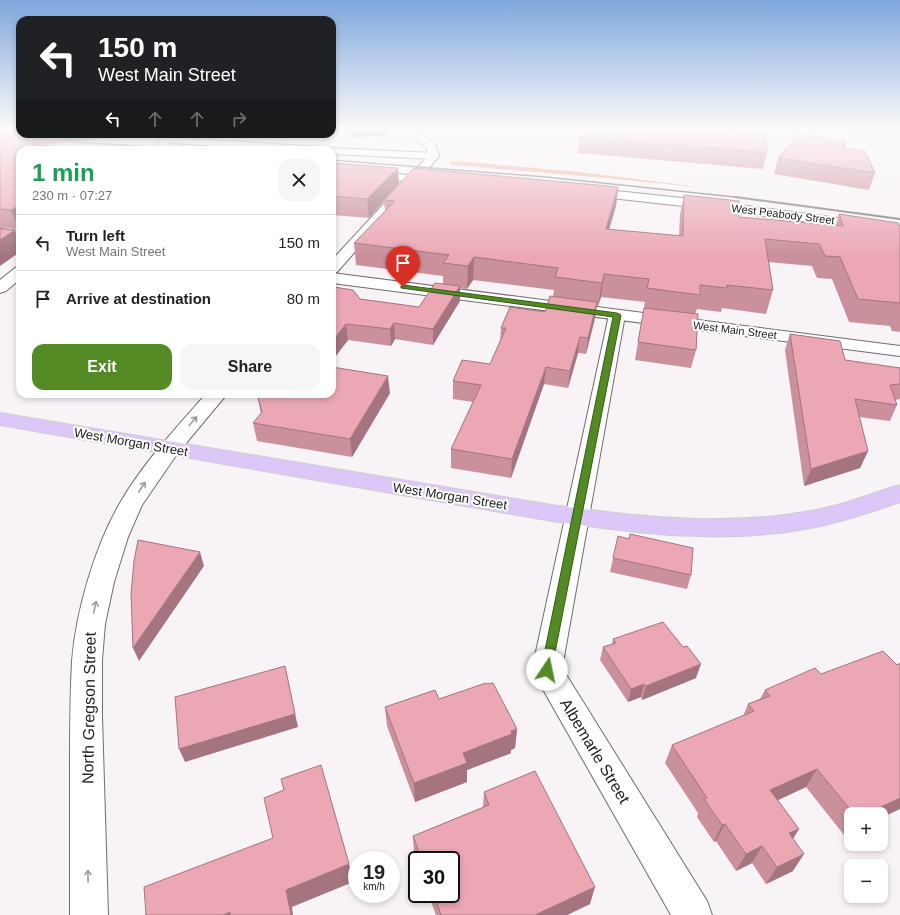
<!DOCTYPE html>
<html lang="en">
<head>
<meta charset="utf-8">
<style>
	body { margin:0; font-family:Arial,sans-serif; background:#f6f6f6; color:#222; height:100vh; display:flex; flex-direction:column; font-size:15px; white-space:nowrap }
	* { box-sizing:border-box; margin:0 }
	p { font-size:13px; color:#767676 }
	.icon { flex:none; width:22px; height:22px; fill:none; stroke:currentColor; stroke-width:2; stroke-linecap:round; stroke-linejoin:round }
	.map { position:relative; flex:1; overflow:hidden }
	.drawer { position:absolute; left:16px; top:146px; width:320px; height:252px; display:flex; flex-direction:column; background:#fff; border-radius:12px; box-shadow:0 2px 6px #0003 }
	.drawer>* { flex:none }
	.banner { position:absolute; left:16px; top:16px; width:320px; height:122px; border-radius:12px; box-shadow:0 2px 6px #0003; background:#202124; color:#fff; overflow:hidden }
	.tools { position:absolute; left:844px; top:807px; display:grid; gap:8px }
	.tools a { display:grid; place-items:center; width:44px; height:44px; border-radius:8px; background:#fff; box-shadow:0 2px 6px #0003; font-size:20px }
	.speed { position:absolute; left:348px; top:851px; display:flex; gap:8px; font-size:20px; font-weight:700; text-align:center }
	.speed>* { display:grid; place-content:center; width:52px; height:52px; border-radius:50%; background:#fff; box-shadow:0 2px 6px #0003; line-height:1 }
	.speed small { font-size:10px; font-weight:400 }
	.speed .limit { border:2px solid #111; border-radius:6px; background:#fff; color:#111 }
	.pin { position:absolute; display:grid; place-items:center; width:34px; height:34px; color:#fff; margin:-41px -17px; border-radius:50% 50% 50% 0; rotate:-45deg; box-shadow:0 0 4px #0007 }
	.pin .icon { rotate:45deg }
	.me { position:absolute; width:44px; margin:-22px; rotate:11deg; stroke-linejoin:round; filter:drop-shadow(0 0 3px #0008) }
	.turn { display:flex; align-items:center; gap:14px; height:84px; padding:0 16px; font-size:18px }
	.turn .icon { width:52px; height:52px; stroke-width:2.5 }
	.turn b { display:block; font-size:28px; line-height:34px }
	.lanes { display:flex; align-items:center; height:38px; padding:0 16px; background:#0003; justify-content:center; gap:20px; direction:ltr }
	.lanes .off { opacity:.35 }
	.round { display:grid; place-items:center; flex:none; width:42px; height:42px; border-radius:12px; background:#f6f6f6 }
	.overview { display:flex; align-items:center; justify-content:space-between; height:68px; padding:0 16px }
	h1 { font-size:24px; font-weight:700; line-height:30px; color:#1e9e55 }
	.cta { display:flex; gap:8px; margin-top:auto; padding:8px 16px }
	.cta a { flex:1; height:46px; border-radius:12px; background:#538a24; color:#fff; font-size:16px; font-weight:700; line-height:46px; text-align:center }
	.cta a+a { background:#f6f6f6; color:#222 }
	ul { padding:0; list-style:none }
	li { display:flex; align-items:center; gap:12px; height:56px; padding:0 16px; border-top:1px solid #e0e0e0 }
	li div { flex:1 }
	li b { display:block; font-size:15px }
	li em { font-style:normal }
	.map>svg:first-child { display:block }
	.forest { fill:#ebab96 }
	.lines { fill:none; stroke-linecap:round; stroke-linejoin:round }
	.street-casing { stroke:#716c70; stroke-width:2 }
	.secondary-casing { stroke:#716c70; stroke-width:2 }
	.primary-casing { stroke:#cfcece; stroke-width:2 }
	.highway-casing { stroke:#cfcece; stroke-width:2 }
	.street { fill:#fff; fill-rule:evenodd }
	.secondary { fill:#fff; fill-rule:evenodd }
	.primary { fill:#dcc7f9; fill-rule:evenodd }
	.highway { fill:#c4a1f5; fill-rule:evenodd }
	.rail-far1 { stroke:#7d7a7b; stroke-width:1.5 }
	.rail { stroke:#7d7a7b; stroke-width:2 }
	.wall { fill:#ca909b }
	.shaded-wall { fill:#a4757e }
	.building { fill:#eba7b4; stroke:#a4757e }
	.oneway { stroke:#9c9b9c }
	.route { fill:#538a24; stroke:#365a17 }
	.labels { text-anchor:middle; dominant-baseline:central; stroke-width:4; stroke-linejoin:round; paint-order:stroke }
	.far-street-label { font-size:11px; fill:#232122; stroke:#fff }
	.street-label { font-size:13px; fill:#232122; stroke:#fff }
	.near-street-label { font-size:16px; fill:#232122; stroke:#fff }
</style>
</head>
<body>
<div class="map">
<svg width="900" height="915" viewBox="0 0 900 915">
	<rect width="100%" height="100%" fill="#f8f3f6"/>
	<path class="forest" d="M459,161L580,172L706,188L606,178L451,165L450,163V162Z"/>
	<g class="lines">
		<g class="street-casing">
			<g id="street">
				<path d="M164,137L321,147L326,150H271L160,142L159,140L160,138Z"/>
				<path d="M332,148L434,153L439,156L434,159L332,154V150H327Z"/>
				<path d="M617,310L623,311L625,315L562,668L707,901L712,915H671L532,670L609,315L611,311Z"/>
			</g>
		</g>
		<g class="secondary-casing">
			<g id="secondary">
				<path d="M404,128H415L436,146L439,156L423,175L440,177L442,180L440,183L417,182L337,272L332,273L900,346V356L332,283V260L405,181L332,175V169L411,175L428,156L427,149Z"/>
				<path d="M157,134H167L169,140L167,150H157L159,140Z"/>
				<path d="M588,188L701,200L900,226V234L701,208L584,195L582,192L584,189Z"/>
				<path d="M0,229L20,231V239L0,237Z"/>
				<path d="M20,266V279L6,291L0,293V280L15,268Z"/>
				<path d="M206,394H227L177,454L142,505L128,537L114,582L105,624L102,660V717L108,915H70C70,867 70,818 70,770C70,734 70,697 72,661C76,611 95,546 120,503C143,463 176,428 206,394Z"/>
			</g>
		</g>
		<g class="primary-casing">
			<path id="primary" d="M0,413L552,505C639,517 729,527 816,510C845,505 872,493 900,485V502C872,512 845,521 816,527C729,545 639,534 552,521L0,425Z"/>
		</g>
		<g class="highway-casing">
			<path id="highway" d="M842,128H900V134L847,131Z"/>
		</g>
		<use href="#street" class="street"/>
		<use href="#secondary" class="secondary"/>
		<use href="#primary" class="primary"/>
		<use href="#highway" class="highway"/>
		<g class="rail-far1">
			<path d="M62,141L192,150"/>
			<path d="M332,160L546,177L744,198"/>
		</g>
		<path class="rail" d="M735,197L900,219"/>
	</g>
	<g class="wall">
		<path d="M0,128L110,138L40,145L20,150L19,229L0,228Z"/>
		<path d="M343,128H386L387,135L353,138Z"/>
		<path d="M579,137L767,153L763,169L578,153Z"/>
		<path d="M846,141L844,148L875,173L869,190L774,174L778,158Z"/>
		<path d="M332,163L398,185L618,187L616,206L609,229L679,236L680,214L684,195L739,217L836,225L839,214L900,227V332L892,331L890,326L849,322L832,279L817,278L812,266L768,262L773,290L766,314L722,308L721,312L697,309L695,314L696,350L691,368L635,360L645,302L601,297L598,306H597L595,318L586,354L578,353L568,388L544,384L511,478L451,468V449L473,402L453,399V381L490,364L500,342L501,328L545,312L553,297L554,290L473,280L467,289L460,288V301L433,345L395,339L391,346L348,340L332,361V287L360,299L419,307L443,284V276L356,265L354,243L385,211L384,201L369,218L332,215Z"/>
		<path d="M790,334L845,360L900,368V399L895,400L897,405L890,421L859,417L868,451L860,468L804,486L785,350Z"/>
		<path d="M390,393L352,457L257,441L253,423L261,414L258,398Z"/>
		<path d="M618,536L691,575L687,589L610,572Z"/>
		<path d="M613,639L696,678L642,700L641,697L628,702L600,660L603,647L612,644Z"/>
		<path d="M765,690L881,814H851V832L844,835L806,787L778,800L799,829L793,839V871L766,884L752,863L736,871L716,841L714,842L697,817L698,813L665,763L672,745L743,716L748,704L760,699Z"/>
		<path d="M439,699L517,729L515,748L511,750V753L467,770V782L415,802L387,726L385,707Z"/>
		<path d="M484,792L590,904L567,915H436L428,894H451V860H417V862L414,854L413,836L483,807Z"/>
	</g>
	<g class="shaded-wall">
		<path d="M386,128L387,135L353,138V132Z"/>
		<path d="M33,134H110V138L38,145H33Z"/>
		<path d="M846,141L841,157L842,147Z"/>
		<path d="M398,168L399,186L384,200V201L369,218L367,199Z"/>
		<path d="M618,187L616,206L603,250L606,229Z"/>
		<path d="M20,205V229H19L11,210Z"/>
		<path d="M15,230L20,243V252L0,266V233Z"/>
		<path d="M474,257L473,280L467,289L468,266Z"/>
		<path d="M604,274L601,297L598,306L602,283Z"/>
		<path d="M460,286V301L433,345V329Z"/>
		<path d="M597,302L595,318L586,354L588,338Z"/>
		<path d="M394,323L395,339L391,346L390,329Z"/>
		<path d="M346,324L348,340L332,361V342Z"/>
		<path d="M580,337L578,353L568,388L570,371Z"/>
		<path d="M546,367L544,384L511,478L512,459Z"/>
		<path d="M388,376L390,393L352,457L350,439Z"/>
		<path d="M868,451L860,468L804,486L811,469Z"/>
		<path d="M200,552L204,566L139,661L133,648Z"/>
		<path d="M701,664L696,678L642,700L646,686Z"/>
		<path d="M285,666L298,727L185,762L179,749Z"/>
		<path d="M644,684L641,697L628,702L631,689Z"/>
		<path d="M517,729L515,748L511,750V753L467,770V782L415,802L414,783L463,753Z"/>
		<path d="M817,769L806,787L761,808L770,790Z"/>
		<path d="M900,798V809L881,818V814H866Z"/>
		<path d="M725,824L716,841L714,842L722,825Z"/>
		<path d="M851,826V832L844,835Z"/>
		<path d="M799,829L788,846L789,833Z"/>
		<path d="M762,846L752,863L736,871L746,854Z"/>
		<path d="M804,854L793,871L766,884L777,867Z"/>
		<path d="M349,864L353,882L292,907L293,915H291L286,890Z"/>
		<path d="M595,887L590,904L567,915H535Z"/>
		<path d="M230,912L231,915H223Z"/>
	</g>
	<g class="building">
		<path d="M0,128H20V134H33V145L125,150H20V205L11,210L0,209Z"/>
		<path d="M349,128H385L353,132Z"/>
		<path d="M584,128H713L765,132L767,153L579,137Z"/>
		<path d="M799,134L846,141L842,147L865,151L875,173L778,158Z"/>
		<path d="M332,163L398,168L367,199L332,196Z"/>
		<path d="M414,168L618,187L606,229L683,236L684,195L739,201V217L843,226L839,214L898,223L900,227V303L858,299L840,257L825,256L819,244L765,239L773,290L727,285V288L700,285V295L647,288L649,279L604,274L602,283L555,277L558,268L474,257L468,266L443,263L449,255L354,243L395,201L384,200Z"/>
		<path d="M0,229L15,230L0,240Z"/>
		<path d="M435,283L460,286L433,329L394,323L390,329L346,324L332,342V287H334L353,290L360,299L419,307Z"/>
		<path d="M550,296L597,302L588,338L580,337L570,371L546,367L512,459L451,449L481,385L453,381L462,360L490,364L506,328H501L510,307L545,312Z"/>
		<path d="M644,308L698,314L696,350L638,342Z"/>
		<path d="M790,334L840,341L845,360L900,368V384L890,385L897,405L855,399L868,451L811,469Z"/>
		<path d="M332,367L388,376L350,439L253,423L262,412L258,398L261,394H332Z"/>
		<path d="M630,534L693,548L691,575L613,558L618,536L629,539Z"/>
		<path d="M138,540L200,552L133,648L131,594L134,561Z"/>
		<path d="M663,622L683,647L687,646L701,664L646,686L644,684L631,689L603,647L616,643L613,639Z"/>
		<path d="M883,651L897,665L900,663V798L866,814H854L817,769L770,790L799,829L789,833L804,854L777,867L762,846L746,854L725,824L722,825L704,799L707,798L672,745L754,711L748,704L770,696L765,690L815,668L821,674Z"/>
		<path d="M285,666L295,714L179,749L175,697Z"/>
		<path d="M486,683L487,684L493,683L517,729L511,731L512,734L463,753L467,763L414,783L385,707L435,690L439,699Z"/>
		<path d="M321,765L349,864L286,890L291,915H230V912L223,915H146L144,887L273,838L264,798L284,790L281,779Z"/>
		<path d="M535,771L595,887L535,915H441L434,894H451V860H422L413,836L489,805L484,792Z"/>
	</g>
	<defs><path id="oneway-shaft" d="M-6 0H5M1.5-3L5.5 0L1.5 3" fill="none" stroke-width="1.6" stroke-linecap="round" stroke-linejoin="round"/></defs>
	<g class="oneway">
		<use href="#oneway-shaft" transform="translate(193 421) rotate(-48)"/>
		<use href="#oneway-shaft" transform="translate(142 487) rotate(-56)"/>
		<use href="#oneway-shaft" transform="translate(95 607) rotate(-77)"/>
		<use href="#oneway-shaft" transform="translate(88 876) rotate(-91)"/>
	</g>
	<linearGradient id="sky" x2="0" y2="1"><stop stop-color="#7fa7db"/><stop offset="0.5" stop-color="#fcfafb"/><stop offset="1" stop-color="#fcfafb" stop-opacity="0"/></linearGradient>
	<rect width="900" height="256" fill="url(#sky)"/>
	<path class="route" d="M403,285L617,313L621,315L551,673L547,675L542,673L541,670L613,317L401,288V286Z"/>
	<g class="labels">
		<g class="far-street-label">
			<text transform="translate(783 214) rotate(7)">West Peabody Street</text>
			<text transform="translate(735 330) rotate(7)">West Main Street</text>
		</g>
		<g class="street-label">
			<text transform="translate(131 442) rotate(10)">West Morgan Street</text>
			<text transform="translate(450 496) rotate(9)">West Morgan Street</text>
		</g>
		<g class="near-street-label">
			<text transform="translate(89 708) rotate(-89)">North Gregson Street</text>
			<text transform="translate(595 751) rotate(59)">Albemarle Street</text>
		</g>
	</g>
</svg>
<div class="tools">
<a>+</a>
<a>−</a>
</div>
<div class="speed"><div>19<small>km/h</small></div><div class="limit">30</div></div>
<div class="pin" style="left:403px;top:287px;background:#d93025"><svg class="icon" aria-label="arrive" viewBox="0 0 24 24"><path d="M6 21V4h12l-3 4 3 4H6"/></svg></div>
<svg class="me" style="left:547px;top:670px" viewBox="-20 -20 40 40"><circle r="19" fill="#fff"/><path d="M0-13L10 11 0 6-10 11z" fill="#538a24"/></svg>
<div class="banner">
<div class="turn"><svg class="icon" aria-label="left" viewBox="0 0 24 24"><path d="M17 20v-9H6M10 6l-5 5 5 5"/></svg><div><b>150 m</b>West Main Street</div></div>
<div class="lanes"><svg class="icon" aria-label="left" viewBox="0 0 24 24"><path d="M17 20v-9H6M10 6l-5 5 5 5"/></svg><svg class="icon off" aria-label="ahead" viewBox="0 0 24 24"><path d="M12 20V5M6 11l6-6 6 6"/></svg><svg class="icon off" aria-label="ahead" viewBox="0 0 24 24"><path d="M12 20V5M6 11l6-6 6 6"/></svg><svg class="icon off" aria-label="right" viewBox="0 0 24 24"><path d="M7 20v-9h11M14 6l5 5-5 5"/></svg></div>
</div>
<section class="drawer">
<div class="overview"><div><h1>1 min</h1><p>230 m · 07:27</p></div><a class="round"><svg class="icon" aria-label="close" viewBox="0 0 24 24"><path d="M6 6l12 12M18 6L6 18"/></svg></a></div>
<ul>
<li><svg class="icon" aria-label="left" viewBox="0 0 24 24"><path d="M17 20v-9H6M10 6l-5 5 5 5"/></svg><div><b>Turn left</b><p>West Main Street</p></div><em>150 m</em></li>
<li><svg class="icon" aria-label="arrive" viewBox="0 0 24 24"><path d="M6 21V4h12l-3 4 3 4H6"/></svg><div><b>Arrive at destination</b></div><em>80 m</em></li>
</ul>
<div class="cta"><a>Exit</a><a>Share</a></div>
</section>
</div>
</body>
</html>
